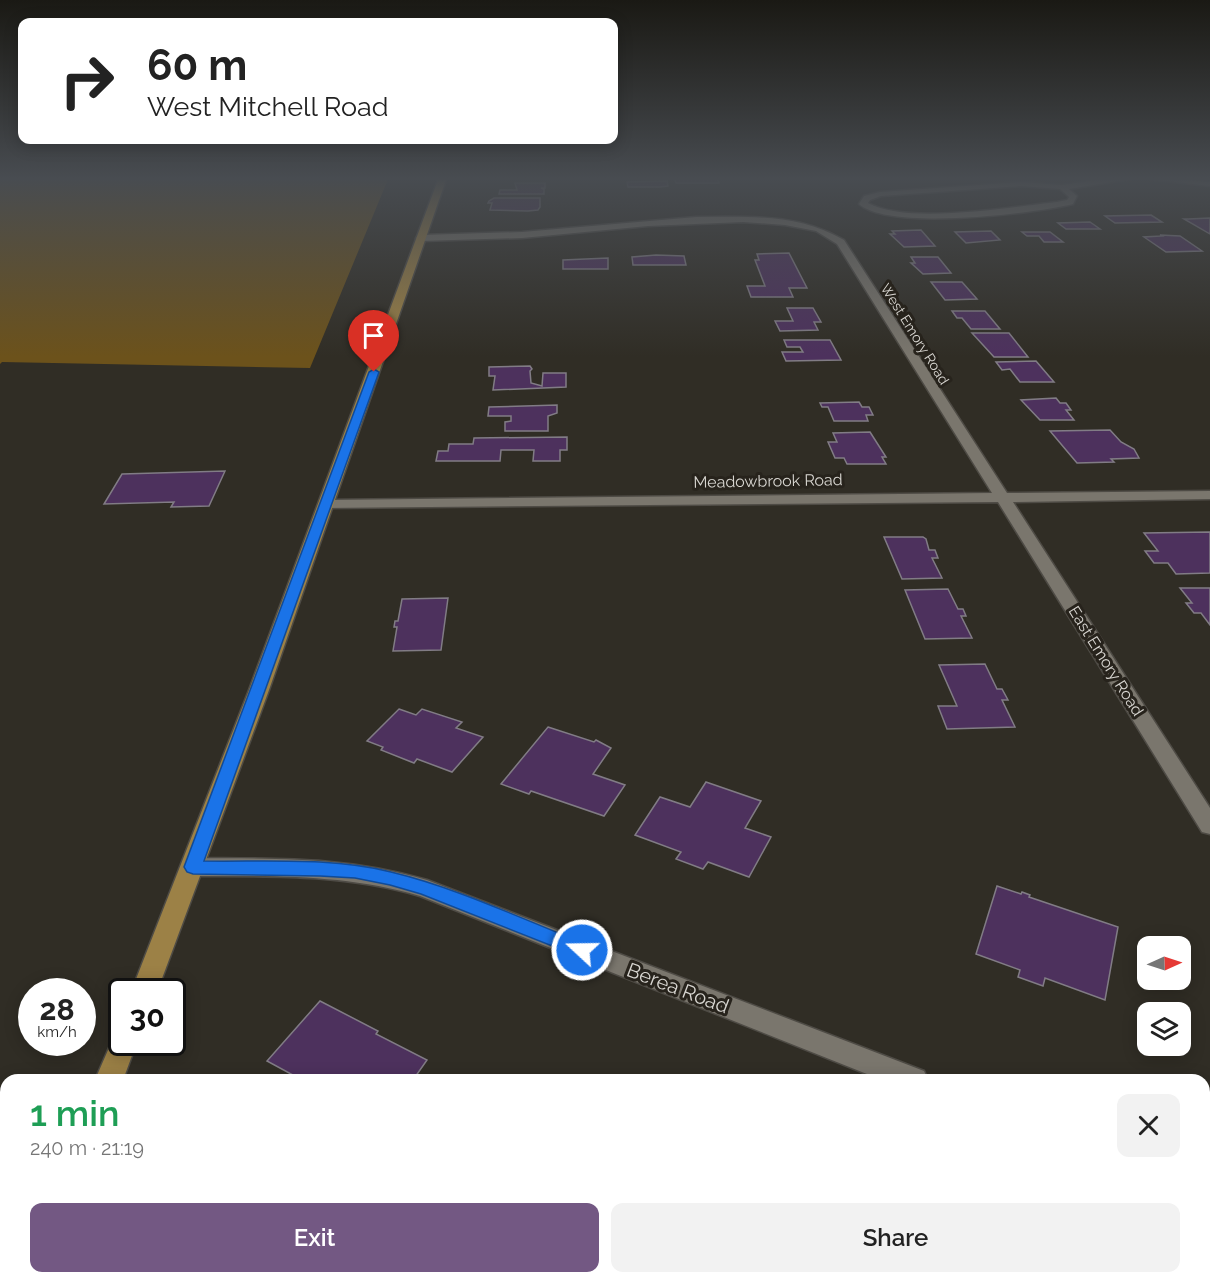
<!DOCTYPE html>
<html lang="en">
<head>
<meta charset="utf-8">
<style>
	body { margin:0; font-family:Raleway,sans-serif; background:#f2f2f2; color:#222; height:100vh; display:flex; flex-direction:column; font-size:22px; white-space:nowrap }
	* { box-sizing:border-box; margin:0 }
	p { font-size:20px; color:#767676 }
	.icon { flex:none; width:33px; height:33px; fill:none; stroke:currentColor; stroke-width:2; stroke-linecap:round; stroke-linejoin:round }
	.map { position:relative; flex:1; overflow:hidden }
	.sheet { position:absolute; left:0px; top:1074px; width:1210px; height:210px; display:flex; flex-direction:column; background:#fff; border-radius:18px 18px 0 0; box-shadow:0 3px 15px #0003 }
	.sheet>* { flex:none }
	.banner { position:absolute; left:18px; top:18px; width:600px; height:126px; border-radius:12px; box-shadow:0 3px 15px #0003; background:#fff; color:#222; overflow:hidden }
	.needle { width:39px; rotate:87deg }
	.controls { position:absolute; left:1137px; top:936px; display:grid; gap:12px }
	.controls a { display:grid; place-items:center; width:54px; height:54px; border-radius:12px; background:#fff; box-shadow:0 3px 15px #0003; font-size:30px }
	.speed { position:absolute; left:18px; top:978px; display:flex; gap:12px; font-size:30px; font-weight:700; text-align:center }
	.speed>* { display:grid; place-content:center; width:78px; height:78px; border-radius:50%; background:#fff; box-shadow:0 3px 15px #0003; line-height:1 }
	.speed small { font-size:15px; font-weight:400 }
	.speed .limit { border:3px solid #111; border-radius:9px; background:#fff; color:#111 }
	.pin { position:absolute; display:grid; place-items:center; width:51px; height:51px; color:#fff; margin:-62px -26px; border-radius:50% 50% 50% 0; rotate:-45deg; box-shadow:0 0 6px #0007 }
	.pin .icon { rotate:45deg }
	.me { position:absolute; width:66px; margin:-33px; rotate:291deg; stroke-linejoin:round; filter:drop-shadow(0 0 4px #0008) }
	.turn { display:flex; align-items:center; gap:21px; height:126px; padding:0 30px; font-size:27px }
	.turn .icon { width:78px; height:78px; stroke-width:2.5 }
	.turn b { display:block; font-size:42px; line-height:51px }
	.round { display:grid; place-items:center; flex:none; width:63px; height:63px; border-radius:12px; background:#f2f2f2 }
	.head { display:flex; align-items:center; justify-content:space-between; height:102px; padding:0 30px }
	h1 { font-size:36px; font-weight:600; line-height:45px; color:#1e9e55 }
	.action { display:flex; gap:12px; margin-top:auto; padding:12px 30px }
	.action a { flex:1; height:69px; border-radius:12px; background:#735883; color:#fff; font-size:24px; font-weight:600; line-height:69px; text-align:center }
	.action a+a { background:#f2f2f2; color:#222 }
	.map>svg:first-child { display:block }
	.green { fill:#6c521b }
	.building { fill:#4d315d; stroke:#817c85; stroke-width:1.5 }
	.lines { fill:none; stroke-linecap:round; stroke-linejoin:round }
	.minor-casing { stroke:#4e4b45; stroke-width:3 }
	.major-casing { stroke:#4e4b45; stroke-width:3 }
	.minor { fill:#7a766d; fill-rule:evenodd }
	.major { fill:#9c8146; fill-rule:evenodd }
	.route { fill:#1a73e8; stroke:#114b97; stroke-width:1.5 }
	.labels { text-anchor:middle; dominant-baseline:central; stroke-width:6; stroke-linejoin:round; paint-order:stroke }
	.far-street-label { font-size:14px; fill:#d8d6d1; stroke:#27231c }
	.street-label { font-size:16px; fill:#d8d6d1; stroke:#27231c }
	.near-street-label { font-size:20px; fill:#d8d6d1; stroke:#27231c }
</style>
</head>
<body>
<div class="map">
<svg width="1210" height="1284" viewBox="0 0 1210 1284">
	<rect width="100%" height="100%" fill="#302d25"/>
	<path class="green" d="M0,177H389L310,368L2,362L0,364Z"/>
	<g class="building">
		<path d="M674,177H717L719,183H676Z"/>
		<path d="M667,181L668,186L660,187H628L627,182Z"/>
		<path d="M515,183H545V188H541L544,189V194H499L500,190H517Z"/>
		<path d="M494,198H540V207L538,210L528,211L490,210L492,203H488L489,201Z"/>
		<path d="M1151,215L1162,222L1115,223L1105,216Z"/>
		<path d="M1210,218V234L1184,219H1188Z"/>
		<path d="M1090,222L1100,229H1066L1058,223Z"/>
		<path d="M921,230L935,246L904,247L890,234H895L892,231Z"/>
		<path d="M991,231L1000,240L966,243L955,232Z"/>
		<path d="M1022,232H1050L1063,242H1044L1039,236H1027Z"/>
		<path d="M1160,235L1180,236L1202,251L1166,252L1144,237L1162,236Z"/>
		<path d="M789,253L807,288H789L793,297H751L747,286H765L755,260H759L757,254Z"/>
		<path d="M656,255L684,256L686,265H633L632,257Z"/>
		<path d="M911,257H938L951,273L923,274L911,263H915Z"/>
		<path d="M608,258V269H563V260Z"/>
		<path d="M931,282H962L977,299L945,300Z"/>
		<path d="M787,308H813L821,322H814L818,330L780,331L775,321H793Z"/>
		<path d="M952,311H985L1000,329H971L962,318H957Z"/>
		<path d="M972,333H1009L1028,357H994Z"/>
		<path d="M784,340H830L841,360L786,361L782,352H803L800,347H787Z"/>
		<path d="M1036,361L1054,382H1020L1010,369L1002,370L996,362Z"/>
		<path d="M530,366L532,369L530,371L531,383L542,386L543,373H566V387L493,390L495,376H489V367Z"/>
		<path d="M1056,398L1060,403H1066L1071,410H1066L1074,420H1040L1021,400Z"/>
		<path d="M859,402L862,407H869L873,415H866L868,421H834L828,407H822L820,403Z"/>
		<path d="M557,405V413L548,416V431H505V422L511,421V416H488L489,407Z"/>
		<path d="M1110,430L1121,442L1134,449L1139,458L1111,459L1114,462L1077,463L1050,431Z"/>
		<path d="M870,432L886,457H882L886,464H847L844,458H835L828,442H837L833,433Z"/>
		<path d="M567,437V450H560V461H533L534,450H501L500,461H436L438,451H448L449,444H473L474,438Z"/>
		<path d="M225,471L209,506L171,507L174,502L104,504L122,474Z"/>
		<path d="M1210,532V573L1176,574L1168,563H1154L1145,551H1158L1144,533Z"/>
		<path d="M884,537H923L926,539L929,550H935L938,558H932L942,578L902,579Z"/>
		<path d="M1180,588H1210V625L1201,613H1194L1186,603H1192Z"/>
		<path d="M948,589L958,609H963L966,616H961L972,638L925,639L905,590Z"/>
		<path d="M448,598L441,650L393,651L397,627H394L395,621H398L402,599Z"/>
		<path d="M985,664L997,689H1002L1008,700H1002L1015,727L947,729L938,706H957L939,665Z"/>
		<path d="M399,709L416,715L422,709L462,722L456,728L483,737L452,772L417,759L414,763L381,750L383,747L367,741Z"/>
		<path d="M548,727L594,742L596,740L611,748L593,774L625,785L604,816L531,791L529,794L501,784Z"/>
		<path d="M706,782L761,801L745,828L771,837L749,877L708,862L703,869L676,859L681,852L635,835L660,797L690,807Z"/>
		<path d="M997,886L1021,894L1022,892L1030,895L1029,897L1118,927L1105,1000L1045,978L1043,986L1018,977L1020,970L976,954Z"/>
		<path d="M320,1001L378,1031L376,1034L427,1060L413,1080H302L267,1061Z"/>
	</g>
	<g class="lines">
		<g class="minor-casing">
			<g id="minor">
				<path d="M1118,177H1142L1069,189L1077,196L1073,204C1032,214 889,231 859,204L864,196L880,192L1021,182L1062,185ZM1021,186L1060,189L1069,197L1067,200L1057,202C1010,207 908,225 868,203L870,200L881,196Z"/>
				<path d="M1145,177L1210,182V186L1149,179Z"/>
				<path d="M696,217C749,217 797,213 844,240L1007,493L1210,491V499L1013,502L1210,808V834L1202,832L998,502L322,508L319,505L327,500L992,493L837,244L816,231L785,225L743,222L648,226L522,238L421,241L416,238L421,235L522,232Z"/>
				<path d="M193,858C277,859 345,856 427,880L924,1071L928,1080H882L420,896C345,874 270,876 193,876L185,873L182,867L185,861Z"/>
				<path d="M1204,1180L1210,1181V1211L1204,1209Z"/>
			</g>
		</g>
		<g class="major-casing">
			<g id="major">
				<path d="M439,177H447L269,690L157,992H131L249,690Z"/>
				<path d="M122,1031V1042H137L123,1080H95L115,1034Z"/>
				<path d="M15,1278H47L45,1284H13Z"/>
			</g>
		</g>
		<use href="#minor" class="minor"/>
		<use href="#major" class="major"/>
	</g>
	<linearGradient id="sky" x2="0" y2="1"><stop stop-color="#1a1914"/><stop offset="0.5" stop-color="#484c51"/><stop offset="1" stop-color="#484c51" stop-opacity="0"/></linearGradient>
	<rect width="1210" height="357" fill="url(#sky)"/>
	<path class="route" d="M374,369L379,372L204,861C265,862 331,857 391,872C458,888 524,920 588,945L591,950L588,955L582,957L575,955L421,894L390,885L355,878L320,876L193,874L187,872L184,867L369,372Z"/>
	<g class="labels">
		<g class="far-street-label">
			<text transform="translate(915 334) rotate(58)">West Emory Road</text>
		</g>
		<g class="street-label">
			<text transform="translate(768 481) rotate(-1)">Meadowbrook Road</text>
			<text transform="translate(1106 661) rotate(58)">East Emory Road</text>
		</g>
		<g class="near-street-label">
			<text transform="translate(678 988) rotate(21)">Berea Road</text>
		</g>
	</g>
</svg>
<div class="controls">
<a><svg class="needle" viewBox="-14 -14 28 28"><path d="M0-13l5 13h-10z" fill="#e53935"/><path d="M0 13l5-13h-10z" fill="#767676"/></svg></a>
<a><svg class="icon" aria-label="layers" viewBox="0 0 24 24"><path d="M12 4l9 5-9 5-9-5zM3 14l9 5 9-5"/></svg></a>
</div>
<div class="speed"><div>28<small>km/h</small></div><div class="limit">30</div></div>
<div class="pin" style="left:374px;top:372px;background:#d93025"><svg class="icon" aria-label="arrive" viewBox="0 0 24 24"><path d="M6 21V4h12l-3 4 3 4H6"/></svg></div>
<svg class="me" style="left:582px;top:950px" viewBox="-20 -20 40 40"><circle r="17" fill="#1a73e8" stroke="#fff" stroke-width="3"/><path d="M0-11L8 9 0 5-8 9z" fill="#fff"/></svg>
<div class="banner">
<div class="turn"><svg class="icon" aria-label="right" viewBox="0 0 24 24"><path d="M7 20v-9h11M14 6l5 5-5 5"/></svg><div><b>60 m</b>West Mitchell Road</div></div>
</div>
<section class="sheet">
<div class="head"><div><h1>1 min</h1><p>240 m · 21:19</p></div><a class="round"><svg class="icon" aria-label="close" viewBox="0 0 24 24"><path d="M6 6l12 12M18 6L6 18"/></svg></a></div>
<div class="action"><a>Exit</a><a>Share</a></div>
</section>
</div>
</body>
</html>
